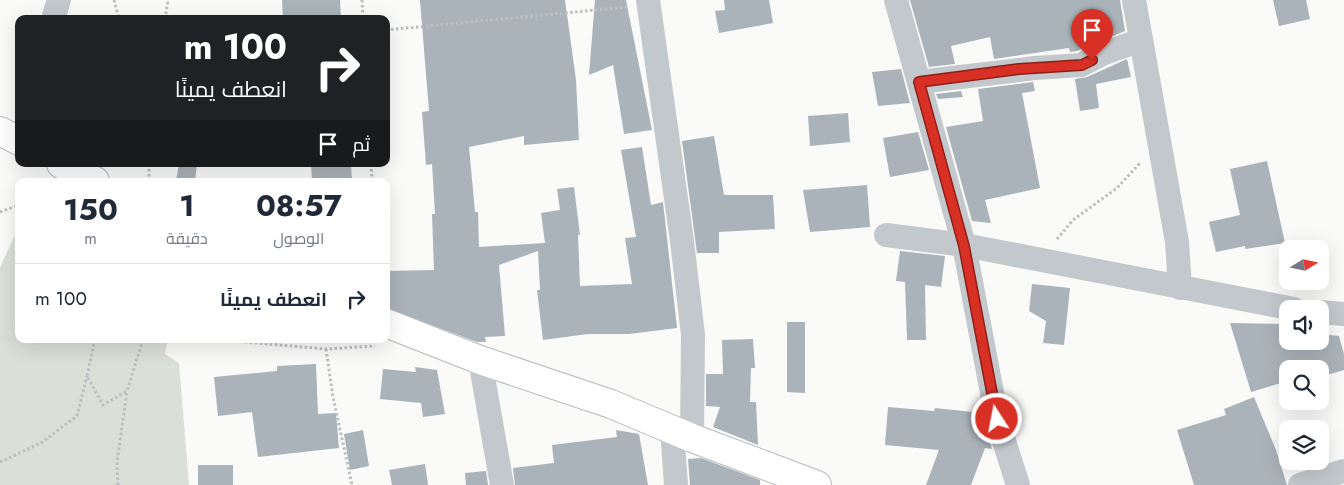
<!DOCTYPE html>
<html lang="ar">
<head>
<meta charset="utf-8">
<style>
	body { margin:0; font-family:Jost,Cairo,sans-serif; background:#f6f6f7; color:#1f2937; direction:rtl; height:100vh; display:flex; flex-direction:column; font-size:19px; white-space:nowrap }
	* { box-sizing:border-box; margin:0 }
	p { font-size:16px; color:#747a83 }
	.icon { flex:none; width:28px; height:28px; fill:none; stroke:currentColor; stroke-width:2; stroke-linecap:round; stroke-linejoin:round }
	.map { position:relative; flex:1; overflow:hidden; direction:ltr }
	.drawer { position:absolute; left:15px; top:178px; width:375px; height:165px; display:flex; flex-direction:column; background:#fff; border-radius:10px; box-shadow:0 5px 20px #0002; direction:rtl }
	.drawer>* { flex:none }
	.banner { position:absolute; left:15px; top:15px; width:375px; height:152px; border-radius:10px; box-shadow:0 5px 20px #0002; direction:rtl; background:#202124; color:#fff; overflow:hidden }
	.needle { width:32px; rotate:80deg }
	.tools { position:absolute; left:1279px; top:240px; display:grid; gap:10px }
	.tools a { display:grid; place-items:center; width:50px; height:50px; border-radius:10px; background:#fff; box-shadow:0 5px 20px #0002; font-size:25px }
	.pin { position:absolute; display:grid; place-items:center; width:42px; height:42px; color:#fff; margin:-51px -21px; border-radius:50% 50% 50% 0; rotate:-45deg; box-shadow:0 0 5px #0007 }
	.pin .icon { rotate:45deg }
	.me { position:absolute; width:55px; margin:-28px; rotate:349deg; stroke-linejoin:round; filter:drop-shadow(0 0 4px #0008) }
	.turn { display:flex; align-items:center; gap:18px; height:105px; padding:0 20px; font-size:22px }
	.turn .icon { width:65px; height:65px; stroke-width:2.5 }
	.turn b { display:block; font-size:35px; line-height:42px }
	.then { display:flex; align-items:center; height:48px; padding:0 20px; background:#0003; gap:10px; font-size:19px }
	.eta { display:flex; justify-content:space-evenly; align-items:center; height:85px; text-align:center }
	.eta b { font-size:30px; font-weight:700; line-height:35px }
	ul { padding:0; list-style:none }
	li { display:flex; align-items:center; gap:15px; height:70px; padding:0 20px; border-top:1px solid #e0e1e3 }
	li div { flex:1 }
	li b { display:block; font-size:19px }
	li em { font-style:normal }
	.map>svg:first-child { display:block }
	.green { fill:#dadfd7 }
	.building { fill:#aab3b9 }
	.lines { fill:none; stroke-linecap:round; stroke-linejoin:round }
	.secondary-casing { stroke:#b3babf; stroke-width:30 }
	.path { stroke:#bbbfc2; stroke-width:3; stroke-dasharray:2.5 2.5; stroke-linecap:butt }
	.street { stroke:#c3c8cc; stroke-width:24 }
	.secondary { stroke:#fff; stroke-width:28 }
	.route-casing { stroke:#8d1f18; stroke-width:12 }
	.route { stroke:#d93025; stroke-width:9 }
</style>
</head>
<body>
<div class="map">
<svg width="1344" height="485" viewBox="0 0 1344 485">
	<rect width="100%" height="100%" fill="#fafaf8"/>
	<path class="green" d="M19,226V339H168L165,354L179,363L189,485H0V268Z"/>
	<g class="building">
		<path d="M282,0H340L341,19H283Z"/>
		<path d="M420,0H565L576,80L579,140L524,145V136L469,147L475,212H478L479,247L545,243L541,213L560,210L557,189L574,187L580,235H578L580,286L632,284L625,238L636,237L621,150L642,147L651,205L663,202L677,328L629,334H588L543,340L537,290H540L538,251L499,265L505,336L485,337L486,342H477L386,308V271L434,270L432,214H435L432,164L426,165L422,112L429,111Z"/>
		<path d="M595,0H626L652,130L624,134L613,65L589,75Z"/>
		<path d="M724,0H769L773,23L719,33L715,11L725,10Z"/>
		<path d="M910,0H1120L1125,31L1077,51L1070,52L1069,48L994,59L990,37L951,46L955,64L929,67Z"/>
		<path d="M1273,0H1306L1310,19L1279,26Z"/>
		<path d="M1127,59L1131,77L1096,84L1099,108L1080,111L1075,79L1087,77Z"/>
		<path d="M901,69L910,103L878,106L872,72Z"/>
		<path d="M1033,82L1035,91L1022,93L1040,188L985,200L991,223L972,221L946,127L983,121L978,89Z"/>
		<path d="M961,91L963,97L938,99L936,94Z"/>
		<path d="M848,113L850,142L810,146L808,116Z"/>
		<path d="M918,132L929,170L890,177L883,138Z"/>
		<path d="M714,136L724,195H773L775,229L719,232V253H697L682,141Z"/>
		<path d="M1267,161L1285,243L1245,249V246L1216,252L1209,222L1240,215L1230,169Z"/>
		<path d="M179,164H197L195,181H176Z"/>
		<path d="M311,164H351L352,181H312Z"/>
		<path d="M867,185L870,227L810,232L803,190Z"/>
		<path d="M900,251L945,256L941,287L925,285L926,340H907L905,282L896,281Z"/>
		<path d="M1032,284L1070,288L1064,345L1043,343L1046,321L1029,311Z"/>
		<path d="M787,322H805V393L787,392Z"/>
		<path d="M1230,323L1280,324L1285,341H1320V334L1339,336L1344,354V370L1320,377V369H1288V381L1251,392Z"/>
		<path d="M753,339L755,368H751L750,402H756L758,445L713,427L720,407L706,406V374H723L722,340Z"/>
		<path d="M316,364L318,414L336,413L339,448L258,457L252,412L218,416L214,377L277,371V366Z"/>
		<path d="M415,367L437,370L445,414L423,417L421,403L380,399L383,369L416,372Z"/>
		<path d="M1254,397L1276,450L1287,485H1194L1177,430L1226,415L1224,409Z"/>
		<path d="M888,407L934,411L935,408L982,413L992,449L985,448L971,485H926L939,450L885,445Z"/>
		<path d="M363,430L369,466L350,470L344,434Z"/>
		<path d="M616,430L639,434L648,485H515L513,468L554,463L552,445L617,437Z"/>
		<path d="M701,458L760,480V485H690L688,459Z"/>
		<path d="M425,464L428,485H392L389,470Z"/>
		<rect x="198" y="465" width="35" height="20"/>
		<path d="M486,471L488,485H466L465,473Z"/>
	</g>
	<g class="lines">
		<g class="secondary-casing">
			<g id="secondary">
				<path d="M0,131L19,141"/>
				<path d="M61,164L95,181"/>
				<path d="M386,323L480,360L611,404L692,438L817,485"/>
			</g>
		</g>
		<g class="path">
			<path d="M114,0L119,19"/>
			<path d="M362,0L363,19"/>
			<path d="M165,19L168,0"/>
			<path d="M386,30L627,7"/>
			<path d="M149,164V181"/>
			<path d="M371,164L372,181"/>
			<path d="M0,212L19,205"/>
			<path d="M1057,239L1073,220L1117,188L1140,163"/>
			<path d="M95,339L87,376L103,405L127,391L143,339"/>
			<path d="M210,339L326,349L375,346"/>
			<path d="M326,349L333,397L352,485"/>
			<path d="M0,462L41,443L77,416L87,376"/>
			<path d="M118,485L117,462L127,391"/>
		</g>
		<g class="street">
			<path d="M648,0L682,241L693,335L692,438"/>
			<path d="M896,0L964,245L997,419L1018,485"/>
			<path d="M1134,0L1177,242L1180,288"/>
			<path d="M53,19L59,0"/>
			<path d="M919,82L1035,68L1081,65L1102,54L1141,40"/>
			<path d="M886,235L964,245L1294,309"/>
			<path d="M1320,312L1344,314"/>
			<path d="M480,360L502,485"/>
			<path d="M672,429L676,485"/>
			<path d="M1300,485L1344,471"/>
		</g>
		<use href="#secondary" class="secondary"/>
	</g>
	<g class="lines">
		<g class="route-casing">
			<path id="route" d="M997,419L964,246L919,82L1019,69L1082,65L1092,60"/>
		</g>
		<use href="#route" class="route"/>
	</g>
</svg>
<div class="tools">
<a><svg class="needle" viewBox="-14 -14 28 28"><path d="M0-13l5 13h-10z" fill="#e53935"/><path d="M0 13l5-13h-10z" fill="#747a83"/></svg></a>
<a><svg class="icon" aria-label="sound" viewBox="0 0 24 24"><path d="M4 9h4l5-4v14l-5-4H4zM17 9q2 3 0 6"/></svg></a>
<a><svg class="icon" aria-label="search" viewBox="0 0 24 24"><circle cx="10" cy="10" r="6"/><path d="M15 15l6 6"/></svg></a>
<a><svg class="icon" aria-label="layers" viewBox="0 0 24 24"><path d="M12 4l9 5-9 5-9-5zM3 14l9 5 9-5"/></svg></a>
</div>
<div class="pin" style="left:1092px;top:60px;background:#d93025"><svg class="icon" aria-label="arrive" viewBox="0 0 24 24"><path d="M6 21V4h12l-3 4 3 4H6"/></svg></div>
<svg class="me" style="left:997px;top:419px" viewBox="-20 -20 40 40"><circle r="17" fill="#d93025" stroke="#fff" stroke-width="3"/><path d="M0-11L8 9 0 5-8 9z" fill="#fff"/></svg>
<div class="banner">
<div class="turn"><svg class="icon" aria-label="right" viewBox="0 0 24 24"><path d="M7 20v-9h11M14 6l5 5-5 5"/></svg><div><b>100 m</b>انعطف يمينًا</div></div>
<div class="then">ثم<svg class="icon" aria-label="arrive" viewBox="0 0 24 24"><path d="M6 21V4h12l-3 4 3 4H6"/></svg></div>
</div>
<section class="drawer">
<div class="eta">
<div><b>08:57</b><p>الوصول</p></div>
<div><b>1</b><p>دقيقة</p></div>
<div><b>150</b><p>m</p></div>
</div>
<ul>
<li><svg class="icon" aria-label="right" viewBox="0 0 24 24"><path d="M7 20v-9h11M14 6l5 5-5 5"/></svg><div><b>انعطف يمينًا</b></div><em>100 m</em></li>
</ul>
</section>
</div>
</body>
</html>
